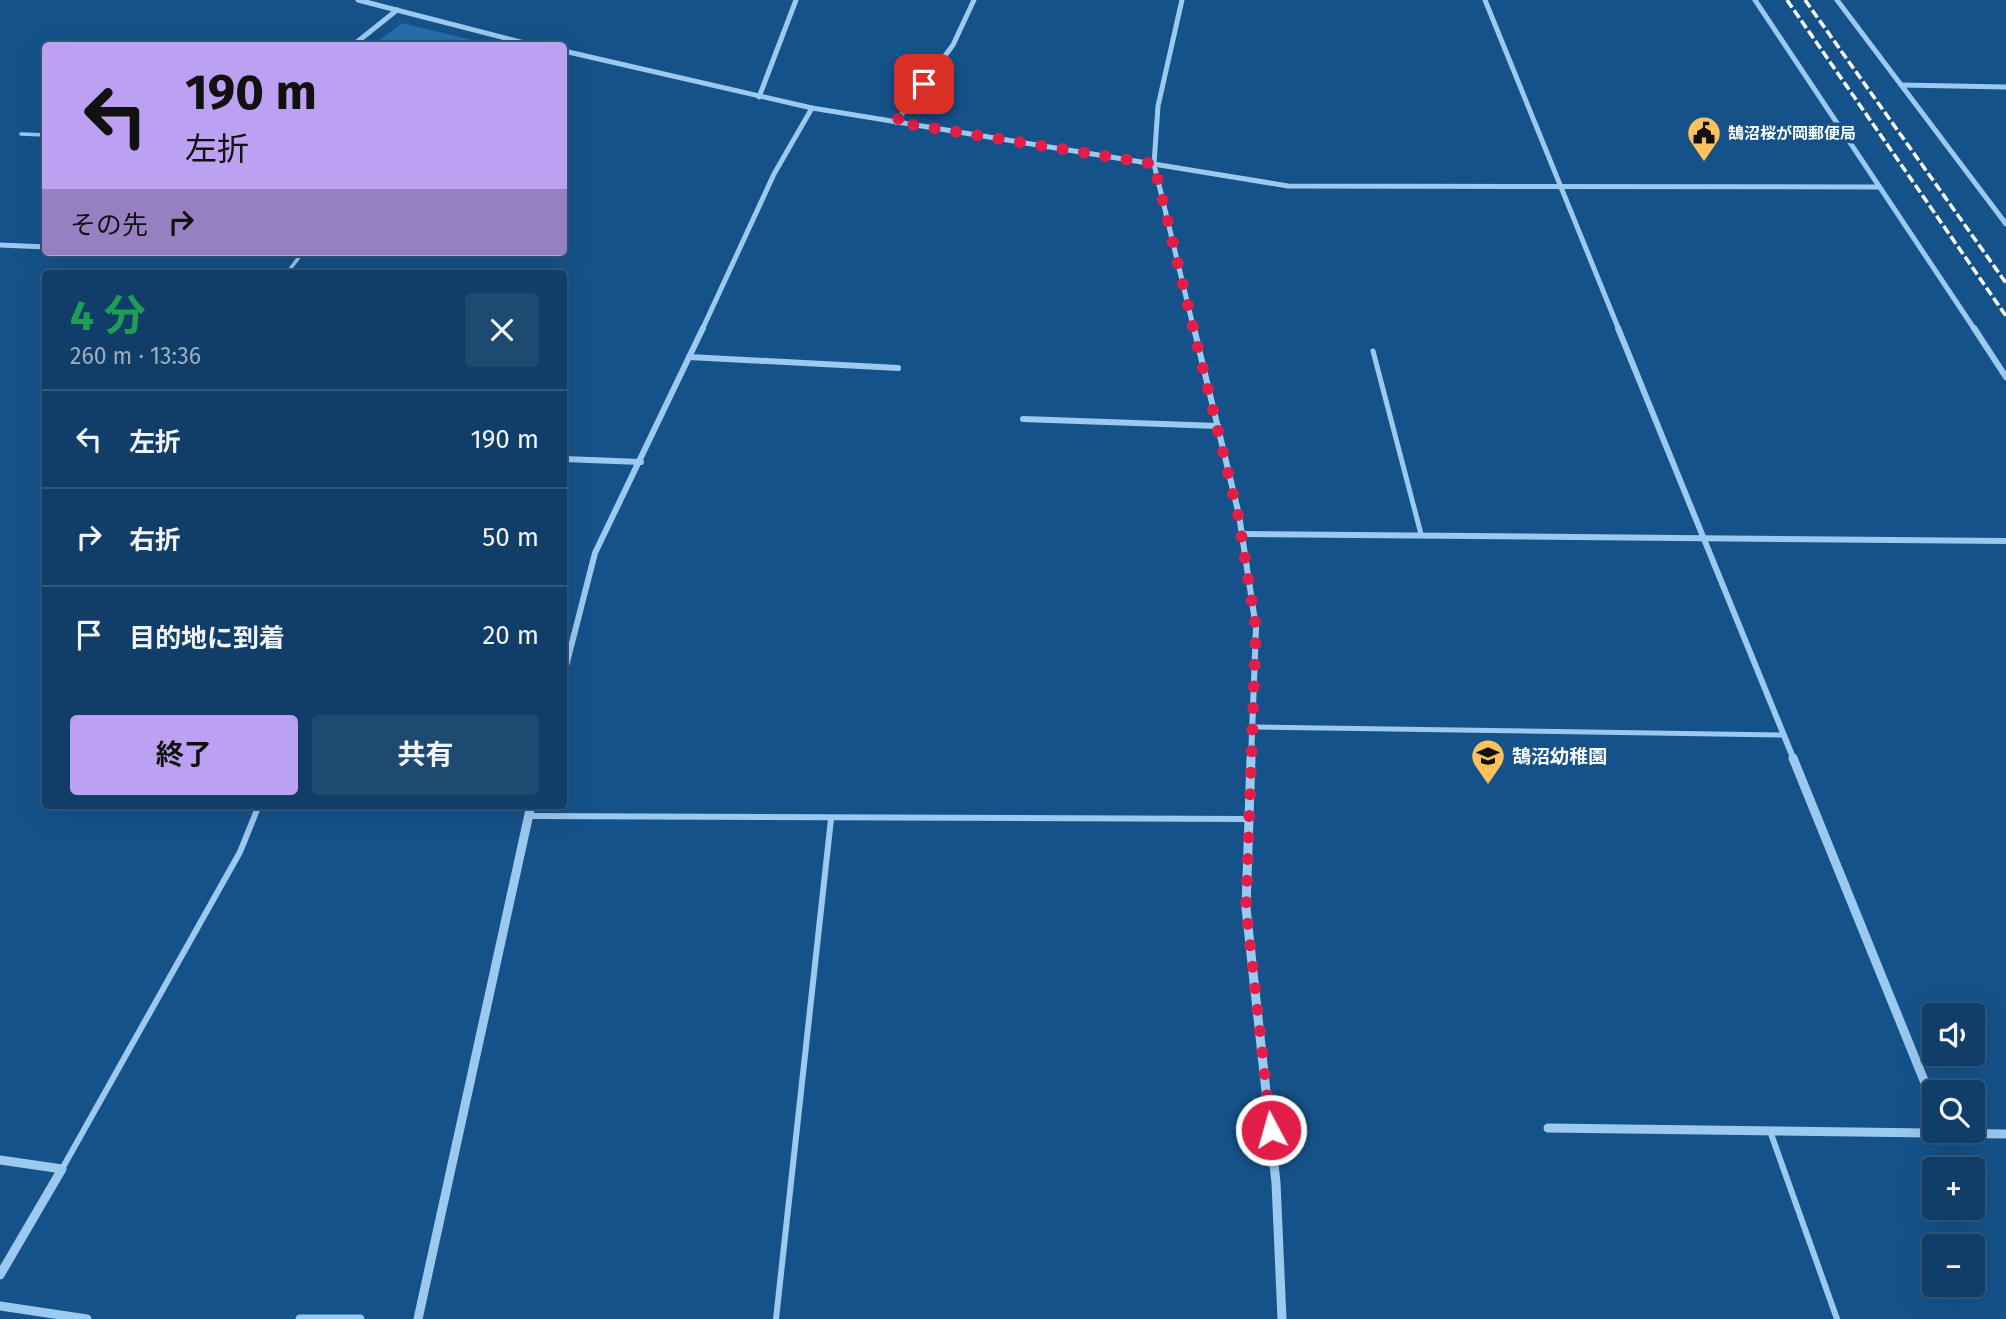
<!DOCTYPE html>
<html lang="ja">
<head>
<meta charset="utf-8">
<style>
	body { margin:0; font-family:"Fira Sans","Noto Sans JP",sans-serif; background:#1e4971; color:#f1f3f6; height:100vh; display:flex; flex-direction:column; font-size:26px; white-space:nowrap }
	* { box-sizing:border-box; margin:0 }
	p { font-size:23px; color:#9caec0 }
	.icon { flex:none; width:38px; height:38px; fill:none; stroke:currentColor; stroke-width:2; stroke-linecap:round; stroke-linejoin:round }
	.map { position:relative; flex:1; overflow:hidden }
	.details { position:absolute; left:42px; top:270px; width:525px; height:539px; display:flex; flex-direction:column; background:#103e68; border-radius:7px; box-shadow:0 7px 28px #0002,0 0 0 2px #30577c }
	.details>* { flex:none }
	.banner { position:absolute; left:42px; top:42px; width:525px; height:214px; border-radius:7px; box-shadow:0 7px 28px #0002,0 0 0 2px #30577c; background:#bca0f2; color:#111; overflow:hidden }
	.fabs { position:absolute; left:1922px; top:1003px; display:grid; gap:14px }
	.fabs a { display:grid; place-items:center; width:63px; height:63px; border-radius:7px; background:#103e68; box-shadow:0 7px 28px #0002,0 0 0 2px #30577c; font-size:35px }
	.pin { position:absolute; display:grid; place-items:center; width:60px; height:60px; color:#fff; margin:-30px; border-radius:14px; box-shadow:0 4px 10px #0006 }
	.me { position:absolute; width:77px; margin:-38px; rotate:354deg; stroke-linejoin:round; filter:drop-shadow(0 0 5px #0008) }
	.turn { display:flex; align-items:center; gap:24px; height:147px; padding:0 28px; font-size:32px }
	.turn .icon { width:91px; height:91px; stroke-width:2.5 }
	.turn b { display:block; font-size:49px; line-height:60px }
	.then { display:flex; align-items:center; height:66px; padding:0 28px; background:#0003; gap:14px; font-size:26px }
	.round { display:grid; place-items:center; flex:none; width:74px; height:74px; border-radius:7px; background:#1e4971 }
	.head { display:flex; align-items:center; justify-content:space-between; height:119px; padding:0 28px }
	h1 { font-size:42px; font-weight:700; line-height:52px; color:#1e9e55 }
	.cta { display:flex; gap:14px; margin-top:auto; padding:14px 28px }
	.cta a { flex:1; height:80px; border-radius:7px; background:#bca0f2; color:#111; font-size:28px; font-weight:700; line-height:80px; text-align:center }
	.cta a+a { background:#1e4971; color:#f1f3f6 }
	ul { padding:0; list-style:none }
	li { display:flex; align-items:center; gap:21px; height:98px; padding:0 28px; border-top:2px solid #30577c }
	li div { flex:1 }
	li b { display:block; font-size:26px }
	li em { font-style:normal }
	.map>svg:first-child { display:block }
	.green { fill:#276ca9 }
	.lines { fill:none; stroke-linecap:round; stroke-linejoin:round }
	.service-far2 { stroke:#9cc9ef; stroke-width:3.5 }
	.service-far1 { stroke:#9cc9ef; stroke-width:5 }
	.service { stroke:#9cc9ef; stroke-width:6 }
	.minor-far2 { stroke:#9cc9ef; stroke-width:5 }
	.minor-far1 { stroke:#9cc9ef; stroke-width:6 }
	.minor { stroke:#9cc9ef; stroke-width:9 }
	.rail { stroke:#fff; stroke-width:3.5; stroke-dasharray:9 3.5; stroke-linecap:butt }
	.route { stroke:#e11d48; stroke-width:12; stroke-dasharray:0 21.6 }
	.labels { text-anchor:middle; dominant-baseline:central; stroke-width:7; stroke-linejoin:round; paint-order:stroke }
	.far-poi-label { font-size:16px; font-weight:bold; fill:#fff; stroke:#15528a; text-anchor:start }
	.poi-label { font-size:19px; font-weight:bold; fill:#fff; stroke:#15528a; text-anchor:start }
</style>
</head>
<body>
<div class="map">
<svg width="2006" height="1319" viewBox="0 0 2006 1319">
	<rect width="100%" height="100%" fill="#15528a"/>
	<path class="green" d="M402,23L493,45H373Z"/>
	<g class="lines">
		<g class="service-far2">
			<path d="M21,134L46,135"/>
			<path d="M287,273L303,252"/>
		</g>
		<g class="service-far1">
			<path d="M1373,351L1421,534"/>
			<path d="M1254,727L1784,735"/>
		</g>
		<g class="service">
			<path d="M529,816L1247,819"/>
			<path d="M1770,1131L1837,1319"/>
			<path d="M62,1169L240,852L259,805"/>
			<path d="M776,1319L831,819"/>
		</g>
		<g class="minor-far2">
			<path d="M358,0L536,46"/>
			<path d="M1182,0L1158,106L1154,164L1194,330"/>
			<path d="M1485,0L1619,330"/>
			<path d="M1755,0L1975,330"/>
			<path d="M1837,0L2006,224"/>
			<path d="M352,46L397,10"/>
			<path d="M564,51L812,108L1288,186L1878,187"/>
			<path d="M1901,85L2006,87"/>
			<path d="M759,97L796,0"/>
			<path d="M896,122L953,45L974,0"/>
			<path d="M0,245L46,247"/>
			<path d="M702,330L774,174L812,108"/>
		</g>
		<g class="minor-far1">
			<path d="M1194,328L1239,515L1256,628L1251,760"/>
			<path d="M1618,328L1794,760"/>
			<path d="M1974,328L2006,377"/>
			<path d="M689,357L898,368"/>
			<path d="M1023,419L1218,426"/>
			<path d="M564,459L641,462"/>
			<path d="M1242,534L2006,541"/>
			<path d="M564,674L595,553L703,328"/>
		</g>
		<g class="minor">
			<path d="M1251,758L1246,908L1276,1183L1282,1319"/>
			<path d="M1793,758L1934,1105"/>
			<path d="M1548,1128L2006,1134"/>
			<path d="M0,1160L62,1169L0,1275"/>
			<path d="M0,1306L87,1319"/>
			<path d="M300,1319H360"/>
			<path d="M418,1319L531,805"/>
		</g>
		<g class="rail">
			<path d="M1787,0L2006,316"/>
			<path d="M1805,0L2006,283"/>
		</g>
	</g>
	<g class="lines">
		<path class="route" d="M924,84L896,122L1154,164L1238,515L1256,628L1246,908L1271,1130"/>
	</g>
	<defs>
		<g id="civic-pin" transform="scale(1.75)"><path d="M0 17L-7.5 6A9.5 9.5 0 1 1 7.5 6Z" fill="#ffc15a" stroke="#15528a"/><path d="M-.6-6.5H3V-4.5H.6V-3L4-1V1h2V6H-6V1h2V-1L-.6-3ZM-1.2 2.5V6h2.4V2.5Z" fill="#111"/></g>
		<g id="school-pin" transform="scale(1.75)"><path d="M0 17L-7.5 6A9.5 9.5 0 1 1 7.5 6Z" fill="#ffc15a" stroke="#15528a"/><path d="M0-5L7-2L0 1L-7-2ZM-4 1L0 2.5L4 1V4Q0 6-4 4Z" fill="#111"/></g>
	</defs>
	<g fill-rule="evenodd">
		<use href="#civic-pin" x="1704" y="133"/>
		<use href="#school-pin" x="1488" y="756"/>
	</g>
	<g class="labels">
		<g class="far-poi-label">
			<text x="1728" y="133">鵠沼桜が岡郵便局</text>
		</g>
		<g class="poi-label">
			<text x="1512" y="756">鵠沼幼稚園</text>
		</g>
	</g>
</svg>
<div class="fabs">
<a><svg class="icon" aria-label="sound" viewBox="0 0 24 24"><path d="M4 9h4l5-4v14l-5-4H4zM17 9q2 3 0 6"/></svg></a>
<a><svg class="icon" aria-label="search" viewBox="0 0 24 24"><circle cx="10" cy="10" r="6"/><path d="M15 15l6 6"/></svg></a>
<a>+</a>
<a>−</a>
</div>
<div class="pin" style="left:924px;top:84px;background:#d93025"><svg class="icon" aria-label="arrive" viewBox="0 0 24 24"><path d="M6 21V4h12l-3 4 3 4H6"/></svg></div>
<svg class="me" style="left:1271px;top:1130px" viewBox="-20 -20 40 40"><circle r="17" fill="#e11d48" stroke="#fff" stroke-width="3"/><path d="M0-11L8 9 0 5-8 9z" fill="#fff"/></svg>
<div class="banner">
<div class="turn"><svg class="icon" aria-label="left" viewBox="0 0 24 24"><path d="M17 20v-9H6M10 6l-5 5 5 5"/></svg><div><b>190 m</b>左折</div></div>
<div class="then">その先<svg class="icon" aria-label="right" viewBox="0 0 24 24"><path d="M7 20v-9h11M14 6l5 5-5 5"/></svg></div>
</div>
<section class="details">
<div class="head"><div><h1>4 分</h1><p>260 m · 13:36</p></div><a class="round"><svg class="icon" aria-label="close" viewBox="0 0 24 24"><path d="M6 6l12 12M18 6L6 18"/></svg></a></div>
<ul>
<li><svg class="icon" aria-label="left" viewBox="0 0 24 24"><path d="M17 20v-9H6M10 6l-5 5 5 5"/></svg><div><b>左折</b></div><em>190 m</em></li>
<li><svg class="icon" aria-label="right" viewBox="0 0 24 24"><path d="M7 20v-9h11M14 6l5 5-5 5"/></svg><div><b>右折</b></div><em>50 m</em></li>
<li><svg class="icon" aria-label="arrive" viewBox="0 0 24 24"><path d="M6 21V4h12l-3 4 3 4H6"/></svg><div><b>目的地に到着</b></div><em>20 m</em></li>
</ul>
<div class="cta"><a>終了</a><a>共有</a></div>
</section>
</div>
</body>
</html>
